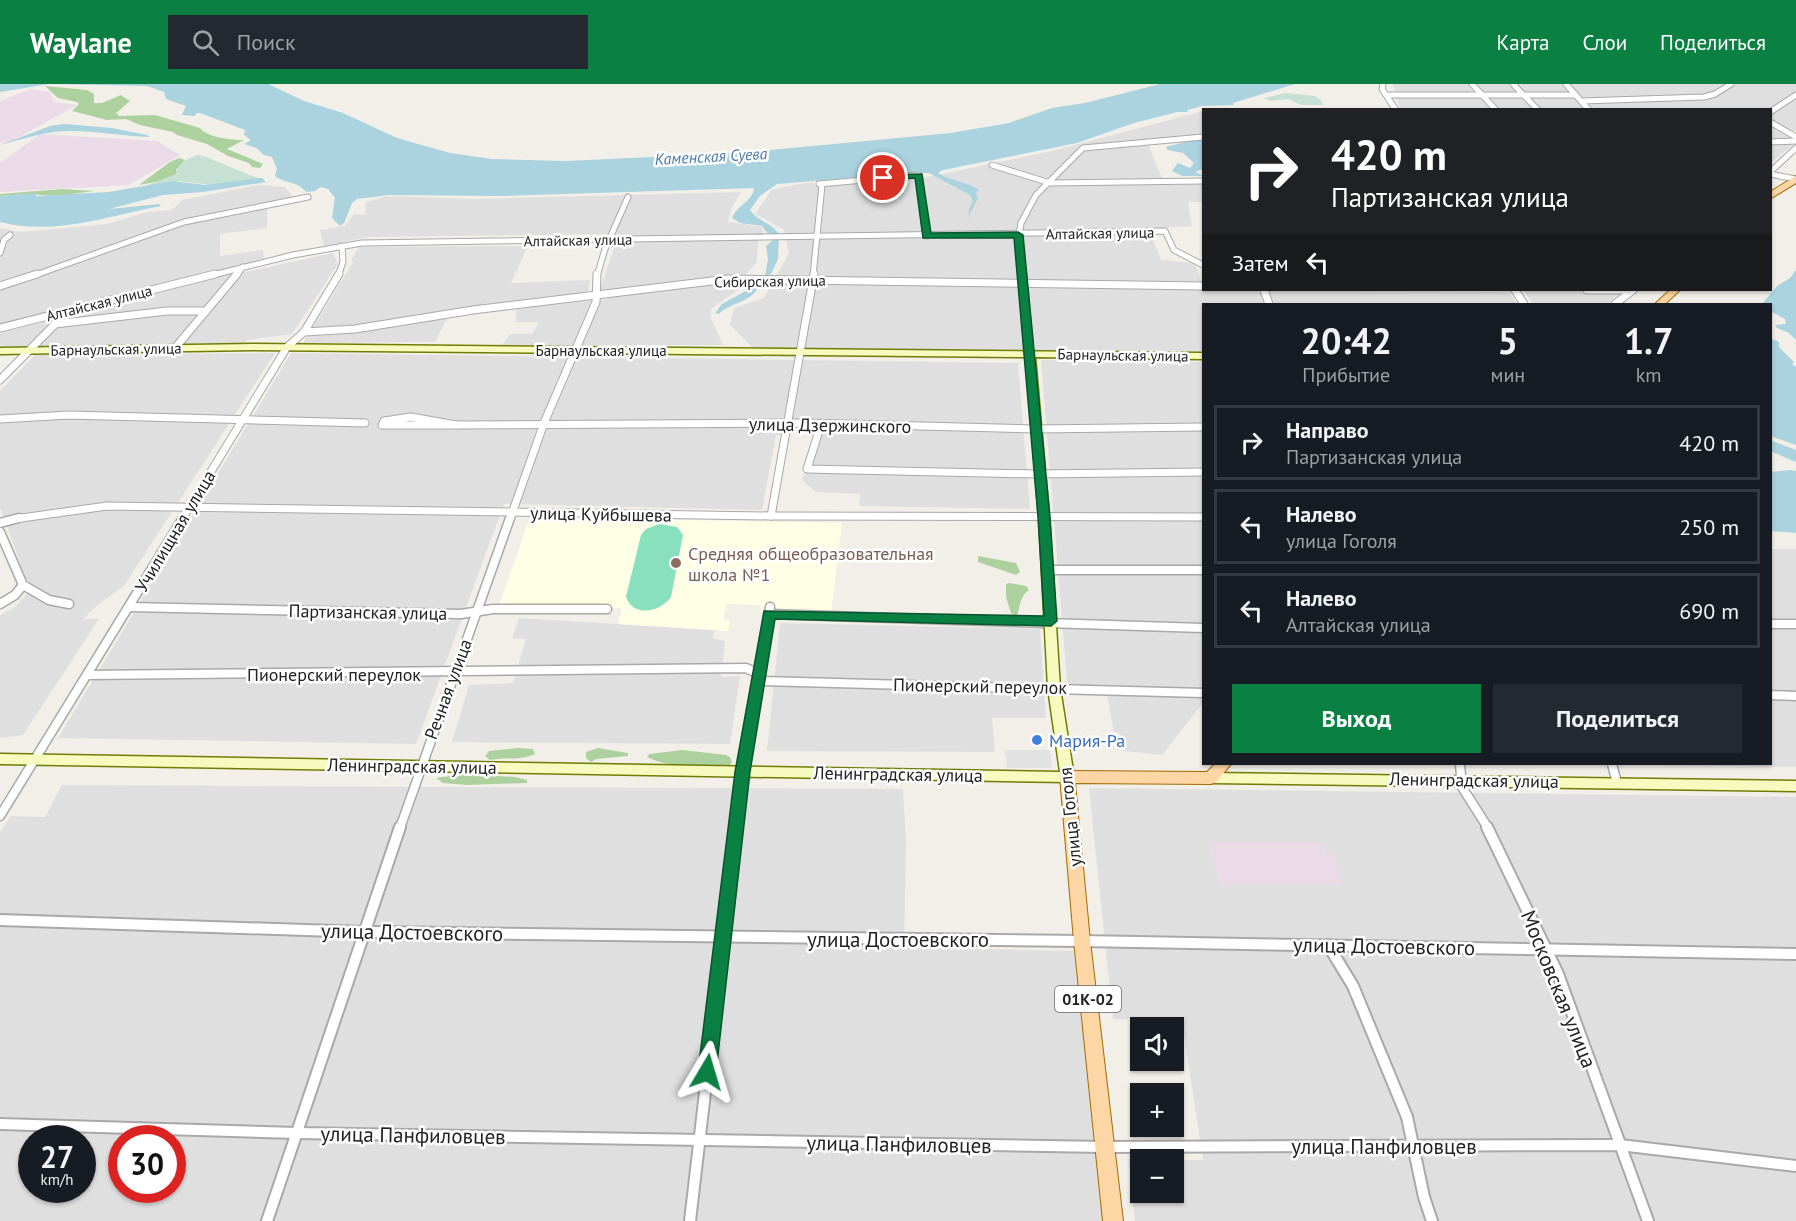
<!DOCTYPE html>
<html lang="ru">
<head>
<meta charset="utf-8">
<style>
	body { margin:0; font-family:"PT Sans",sans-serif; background:#242831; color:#f1f3f6; height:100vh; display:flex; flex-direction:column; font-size:22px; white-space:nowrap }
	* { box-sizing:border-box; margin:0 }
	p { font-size:20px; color:#9ea1a6 }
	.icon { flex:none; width:33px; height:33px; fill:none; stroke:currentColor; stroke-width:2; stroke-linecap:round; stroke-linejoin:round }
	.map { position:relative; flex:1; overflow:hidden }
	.panel { position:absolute; left:1202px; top:219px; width:570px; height:462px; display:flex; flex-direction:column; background:#171b24; border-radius:0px; box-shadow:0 2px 4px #0004 }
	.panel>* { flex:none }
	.banner { position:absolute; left:1202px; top:24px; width:570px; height:183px; border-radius:0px; box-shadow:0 2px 4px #0004; background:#202124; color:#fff; overflow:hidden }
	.tools { position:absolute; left:1130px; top:933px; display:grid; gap:12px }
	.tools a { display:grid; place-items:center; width:54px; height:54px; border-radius:0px; background:#171b24; box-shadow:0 2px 4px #0004; font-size:30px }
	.speed { position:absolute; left:18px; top:1041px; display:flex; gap:12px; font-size:30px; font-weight:700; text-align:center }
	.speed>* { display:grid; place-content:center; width:78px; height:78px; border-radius:50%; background:#171b24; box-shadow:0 2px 4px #0004; line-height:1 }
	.speed small { font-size:15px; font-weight:400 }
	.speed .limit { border:9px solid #d22; background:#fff; color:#111 }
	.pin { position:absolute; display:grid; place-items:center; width:51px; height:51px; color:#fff; margin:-26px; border:3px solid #fff; border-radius:50%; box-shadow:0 2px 6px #0007 }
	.me { position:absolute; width:66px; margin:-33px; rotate:7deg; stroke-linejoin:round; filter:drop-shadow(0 0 4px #0008) }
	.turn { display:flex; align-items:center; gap:21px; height:126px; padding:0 30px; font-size:27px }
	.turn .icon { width:78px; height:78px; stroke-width:2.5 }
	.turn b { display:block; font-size:42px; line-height:51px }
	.then { display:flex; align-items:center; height:57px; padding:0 30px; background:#0003; gap:12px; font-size:22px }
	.eta { display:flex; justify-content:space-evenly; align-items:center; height:102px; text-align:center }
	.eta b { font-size:36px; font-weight:700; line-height:42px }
	.action { display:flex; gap:12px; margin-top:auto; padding:12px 30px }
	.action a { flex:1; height:69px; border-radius:0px; background:#0b8043; color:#fff; font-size:24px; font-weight:700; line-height:69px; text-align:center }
	.action a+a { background:#242831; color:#f1f3f6 }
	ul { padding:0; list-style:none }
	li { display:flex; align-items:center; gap:18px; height:75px; margin:0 12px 9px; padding:0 18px; border:3px solid #363941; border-radius:0px }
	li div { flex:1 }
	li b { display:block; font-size:22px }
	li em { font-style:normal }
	header { display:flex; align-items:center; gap:36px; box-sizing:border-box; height:84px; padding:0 30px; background:#0b8043; color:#fff }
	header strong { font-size:28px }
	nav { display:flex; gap:33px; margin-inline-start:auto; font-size:21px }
	.search { width:420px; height:54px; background:#242831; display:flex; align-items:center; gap:15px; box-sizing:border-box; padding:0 21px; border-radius:0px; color:#9ea1a6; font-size:22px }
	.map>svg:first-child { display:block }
	.residential { fill:#e0dfdf; fill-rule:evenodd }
	.industrial { fill:#ebdbe8 }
	.education { fill:#ffffe5 }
	.forest { fill:#add19e }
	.wetland { fill:#c6e0d4 }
	.pitch { fill:#88e0be }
	.parking { fill:#e2e2e2 }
	.water { fill:#aad3df }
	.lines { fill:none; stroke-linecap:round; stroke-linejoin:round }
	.street-far3-casing { stroke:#a9a9a9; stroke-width:7 }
	.street-far2-casing { stroke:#a9a9a9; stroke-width:9 }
	.street-far1-casing { stroke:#a9a9a9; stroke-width:11 }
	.street-casing { stroke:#a9a9a9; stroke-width:14 }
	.secondary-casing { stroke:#707d05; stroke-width:3 }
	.primary-casing { stroke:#a06b00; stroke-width:2 }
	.street-far3 { stroke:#fff; stroke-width:5 }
	.street-far2 { stroke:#fff; stroke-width:7 }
	.street-far1 { stroke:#fff; stroke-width:8 }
	.street { stroke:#fff; stroke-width:10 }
	.secondary { fill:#f7fabf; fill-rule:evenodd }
	.primary { fill:#fcd6a4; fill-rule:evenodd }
	.route { fill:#0b8043; stroke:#07532c; stroke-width:1.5 }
	.education-dot { fill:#8d6e63; stroke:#fff; stroke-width:2 }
	.shop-dot { fill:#3f7fe0; stroke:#fff; stroke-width:2 }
	.labels { text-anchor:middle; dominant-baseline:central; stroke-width:5; stroke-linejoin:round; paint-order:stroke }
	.far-street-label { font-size:15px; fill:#222; stroke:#fff }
	.far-water-label { font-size:16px; font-style:italic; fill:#4a7aab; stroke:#fff }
	.shield { fill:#fff; stroke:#646464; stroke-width:1.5 }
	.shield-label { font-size:16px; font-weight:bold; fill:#222 }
	.street-label { font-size:18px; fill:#222; stroke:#fff }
	.education-label { font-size:18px; fill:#785e54; stroke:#fff; text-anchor:start }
	.shop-label { font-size:18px; fill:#366cbe; stroke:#fff; text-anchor:start }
	.near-street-label { font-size:21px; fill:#222; stroke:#fff }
</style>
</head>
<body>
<header>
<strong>Waylane</strong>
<div class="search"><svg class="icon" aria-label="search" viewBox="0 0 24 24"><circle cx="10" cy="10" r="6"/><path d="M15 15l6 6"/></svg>Поиск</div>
<nav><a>Карта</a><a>Слои</a><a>Поделиться</a></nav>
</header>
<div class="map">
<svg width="1796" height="1137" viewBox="0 0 1796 1137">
	<rect width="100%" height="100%" fill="#f2efe9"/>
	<g class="residential">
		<path d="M1393,0H1796V47H1778L1794,56L1793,61L1770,79V26L1400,25Z"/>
		<path d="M1203,27V51L1147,58L1165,101L1203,100V118H1188L1192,142L1149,145L1161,176L1195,179L1204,206L1510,208L1517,220H1203V267L753,264L730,241L734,224L764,214L789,169L784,146L755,130L772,105L812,98L816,102L928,93L1056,66Z"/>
		<path d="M259,101L285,103L294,114L267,119V144L220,150V172L263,166L264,175L232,183V191L333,169L338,180L292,250L247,256L242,261L0,262V144L21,148L107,140L147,128L172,126L182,116Z"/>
		<path d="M741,108L731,125L728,138L762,143L763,150L758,158L757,178L746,190L742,203L711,225V234L723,261H502L510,250H532L539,238H515L517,224L608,215L600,205L619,150L368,153L324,162L320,146L345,142L354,130L365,131L366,118L388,112L473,115Z"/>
		<path d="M528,162L511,199L590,196L588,208L451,227L435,258L303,259L354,177L351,176L359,163Z"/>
		<path d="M1523,206H1624L1608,220H1533Z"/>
		<path d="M275,269L124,502L96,522L83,535H99L23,651L0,654V531L15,523L34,502L25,493L0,423V307L35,271Z"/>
		<path d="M291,269L1018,279L1030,425L859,422L860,410L816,408L802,396L823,346L776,351L762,426L504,420L416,660L58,654Z"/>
		<path d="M1041,276L1203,278V619L1162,671L1123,667L1119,648H1114L1107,612L1068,610Z"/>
		<path d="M1770,465H1796V683L1562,680H1770Z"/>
		<path d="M519,534L715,546L712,554L725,557L721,593L740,592L730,660L452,658L469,601L513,599L526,555L512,554Z"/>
		<path d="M780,539L1040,545L1046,634H992L995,668L767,667Z"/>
		<path d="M62,701L903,705L906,759L904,863L1074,867L1102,1137H0V748L11,732L45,733ZM32,1054H82V1106H32ZM122,1054H172V1106H122Z"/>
		<path d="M1089,704L1796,713V1137H1135L1128,1075H1161L1140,1076V1108H1173V1076H1203L1182,937L1113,935Z"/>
	</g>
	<g class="industrial">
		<path d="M30,5L50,8L54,18L77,21L12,57L0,59V17Z"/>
		<path d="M40,50L157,57L180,71L129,101L0,108V79Z"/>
		<path d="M1209,758H1323L1327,770H1334L1343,801H1219Z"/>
	</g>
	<path class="education" d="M530,433L842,439L831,529L760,528L761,521L727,520L723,535L730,536L728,547L618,540L622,524L499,522Z"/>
	<g class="forest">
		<path d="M45,2L87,6L94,10V19H102L121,11L130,17L116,29L119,32L155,31L200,44C208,54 232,56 244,56L227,65L263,80L260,84L252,83L249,79L228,72L207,60L177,51L173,48L140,41L126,35L107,36L72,27L79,20L77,18L58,14Z"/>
		<path d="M179,74L185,76L176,86V90L166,96L139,101L170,78Z"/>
		<path d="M62,105L94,107L58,112L26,110L0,112V110Z"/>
		<path d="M978,472L1016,479L1020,488L1016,491L978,478Z"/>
		<path d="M1009,499L1026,502L1029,506C1020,512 1020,522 1017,532L1011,529L1006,513V500Z"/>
		<path d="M518,664L533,665L535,670C519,677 506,673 490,676L485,672L489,667Z"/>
		<path d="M598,664L628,669V672L596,675L591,678L586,674V668Z"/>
		<path d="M682,666L726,671L730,673L732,678L728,683C704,682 667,684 647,673L649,670Z"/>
		<path d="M463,690L515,693L527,696V699L467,701L443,699L436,694Z"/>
	</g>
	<g class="wetland">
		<path d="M1286,9L1315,12L1321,16L1323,21H1301L1288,15L1271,17L1264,14Z"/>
		<path d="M198,71L206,73L257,94L211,101L179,97L143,103L176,90C177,81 189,73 198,71Z"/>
	</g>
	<path class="pitch" d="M659,440L677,443L683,451L671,513C661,528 633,534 626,513L641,451L646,445Z"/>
	<path class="parking" d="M1005,666H1050L1052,684H1007Z"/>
	<g class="water">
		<path d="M0,0H268L304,17L343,29L397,54L450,69L492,75L566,77L738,69L951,49L1009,39L1052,24L1085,19L1160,0H1295L1233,19L1234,21L1202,22L1187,26L1188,28H1177L1134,39L1077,59L943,86L938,89C949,97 968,98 979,106L976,108L978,114L968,134L969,125L973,117L970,111L929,89H914L777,100L760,112L750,126C757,137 772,139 779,150L778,175L771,190L765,192L768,175L766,162L774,155L775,151L767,149L762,142L740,139L732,134C737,121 753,117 754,104L502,112L389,111L357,115L352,119L344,139L340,142L332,134L335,114L328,105L321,103L315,107L306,108C298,97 285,100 275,92L277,85L272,73L264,71L256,64L244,60L251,56L244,51L245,46L200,29H196L195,32L182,31L186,22L166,15L164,8L147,2L49,0L0,8Z"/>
		<path d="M64,40L112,44L147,51L150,53C124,52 97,47 70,47C46,47 23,55 0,61L50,42Z"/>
		<path d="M1196,55H1203V85L1195,88L1203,92H1182L1172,87L1178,79L1190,84L1194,79L1183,69L1168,66L1166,63Z"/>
		<path d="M257,94H262L266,98L203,108L163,111L109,125L159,120L161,122C107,132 56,152 0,138V112L35,109L36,112L109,108L173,97L205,101Z"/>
		<path d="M1796,186V256L1789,249L1777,244L1775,241L1786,240L1785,235L1770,227V220H1762L1777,202L1790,194Z"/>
		<path d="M753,203L757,205C749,219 729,219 719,230L715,229L722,220Z"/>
		<path d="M1770,254L1779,258V263L1794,278L1792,280L1796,283V361L1770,352Z"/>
		<path d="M1770,356L1796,366V378L1770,367Z"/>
		<path d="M1791,386L1796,387V449L1770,447V388Z"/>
	</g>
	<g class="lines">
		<g class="street-far3-casing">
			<g id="street-far3">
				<path d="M1383,0L1382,5L1396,26"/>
				<path d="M1472,0L1496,26"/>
				<path d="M1513,0L1538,26"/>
				<path d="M1566,0L1589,26"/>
				<path d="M1387,11H1576"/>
				<path d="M1581,17L1704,13L1715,10L1731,0"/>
				<path d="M1770,28L1796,11"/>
				<path d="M1770,38L1796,53"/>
				<path d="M1770,58L1796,57"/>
				<path d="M992,81L1050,99L1202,97"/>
				<path d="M1770,88L1796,64"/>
				<path d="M1770,90L1795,95"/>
				<path d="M819,100L919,91L927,152"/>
				<path d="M0,169L4,156L10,151"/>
				<path d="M33,192L184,138L308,113"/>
				<path d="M209,192L293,171L362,159L1165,147L1174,166L1203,181"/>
				<path d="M236,192L243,183"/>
				<path d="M338,192L343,178L342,162"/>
				<path d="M597,192L605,165L628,113"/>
				<path d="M813,192L822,101"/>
				<path d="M1023,192L1019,151L1021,139L1036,111L1083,64L1203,53"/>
			</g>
		</g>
		<g class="street-far2-casing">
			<g id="street-far2">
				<path d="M1023,190L1030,270"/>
				<path d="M0,202L37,190"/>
				<path d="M1264,206L1269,220"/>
				<path d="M1515,206L1524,220"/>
				<path d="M1587,206H1632"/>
				<path d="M1615,220L1633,206"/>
				<path d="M55,240L167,227H206"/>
				<path d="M0,244L215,190"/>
				<path d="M304,248L355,245L473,226L728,195L1203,202"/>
				<path d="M175,264L237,190"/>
				<path d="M0,296L59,236"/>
				<path d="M411,333L456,341H382L384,337Z"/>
				<path d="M0,335L69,331L365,339"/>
				<path d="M806,340L818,350L807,385L1035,390L1203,388"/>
				<path d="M456,341L805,339L1036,345L1203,343"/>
				<path d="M771,432L814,190"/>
				<path d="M14,435L107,422L771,432L1203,433"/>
				<path d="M182,435L287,263L304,248L339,190"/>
				<path d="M510,435L544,339L596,218L597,190"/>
			</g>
		</g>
		<g class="street-far1-casing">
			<g id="street-far1">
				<path d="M0,439L19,434"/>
				<path d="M0,448L23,501L49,516L69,520"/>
				<path d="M1048,486H1203"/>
				<path d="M0,520L15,511L23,501"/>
				<path d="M129,523L461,530L493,525H607"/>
				<path d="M769,530L1203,544"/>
				<path d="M1770,540H1796"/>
				<path d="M87,591L746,584L759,590"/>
				<path d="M758,597L1203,609"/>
				<path d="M1770,611L1796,612"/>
				<path d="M1460,680L1462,703L1488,744"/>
				<path d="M1612,680L1617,699"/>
				<path d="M0,732L183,434"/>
				<path d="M400,744L510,434"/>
				<path d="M735,744L742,688L770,523"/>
			</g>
		</g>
		<g class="street-casing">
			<g id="street">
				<path d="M1487,743L1558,890L1648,1137"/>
				<path d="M0,836L365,848L1082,857L1796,870"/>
				<path d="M1328,861L1353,902L1407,1033L1424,1113L1432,1137"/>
				<path d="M0,1040L297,1049L1104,1063L1620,1061L1796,1082"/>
				<path d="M267,1137L400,743"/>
				<path d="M690,1137L736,743"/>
			</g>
		</g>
		<g class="secondary-casing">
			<g id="secondary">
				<path d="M253,260L1203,269V275L1035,273L1049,433L1060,604L1074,693L1072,697L1067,698L0,680V670L1060,688L1048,604L1039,433L1026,273L253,266L0,270V264Z"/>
				<path d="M1211,689L1796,697V707L1211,699L1206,698L1204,694L1206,690Z"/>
			</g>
		</g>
		<g class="primary-casing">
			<g id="primary">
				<path d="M1796,92V99L1770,115V108Z"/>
				<path d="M1670,206H1680L1665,220H1655Z"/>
				<path d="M1215,680H1231L1216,698L1211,700L1075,699L1090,857L1123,1137H1103L1074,857L1060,693L1062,689L1067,687L1207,688Z"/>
			</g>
		</g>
		<use href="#street-far3" class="street-far3"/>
		<use href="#street-far2" class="street-far2"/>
		<use href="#street-far1" class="street-far1"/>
		<use href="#street" class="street"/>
		<use href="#secondary" class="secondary"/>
		<use href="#primary" class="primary"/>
	</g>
	<path class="route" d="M922,90L931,149L1018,148L1023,151L1050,433L1057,537L1051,542L775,535L750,688L716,988L714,995L707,997L701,995L698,988L735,688L764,527L1044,532L1038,433L1014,154H923L915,94L883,96L878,94L883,91Z"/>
	<circle class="education-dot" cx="676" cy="479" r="6"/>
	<circle class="shop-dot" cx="1037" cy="656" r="6"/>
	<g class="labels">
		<g class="far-street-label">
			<text transform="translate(1100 149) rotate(-1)">Алтайская улица</text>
			<text transform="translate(578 156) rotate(-1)">Алтайская улица</text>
			<text transform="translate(770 197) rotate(-1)">Сибирская улица</text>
			<text transform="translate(99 219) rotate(-14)">Алтайская улица</text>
			<text transform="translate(116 265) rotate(-1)">Барнаульская улица</text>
			<text x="601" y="266">Барнаульская улица</text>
			<text transform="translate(1123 271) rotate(1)">Барнаульская улица</text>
		</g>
		<g class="far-water-label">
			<text transform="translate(711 72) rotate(-3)">Каменская Суева</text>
		</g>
		<rect class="shield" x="1055" y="902" width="66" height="26" rx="4.5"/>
		<g class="shield-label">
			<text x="1088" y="915">01К-02</text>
		</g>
		<g class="street-label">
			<text transform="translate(830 341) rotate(1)">улица Дзержинского</text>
			<text transform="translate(601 430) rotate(1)">улица Куйбышева</text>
			<text transform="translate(175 447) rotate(-59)">Училищная улица</text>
			<text transform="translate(368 528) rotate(1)">Партизанская улица</text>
			<text x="334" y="590">Пионерский переулок</text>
			<text transform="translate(980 602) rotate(1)">Пионерский переулок</text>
			<text transform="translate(448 605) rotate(-70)">Речная улица</text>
			<text transform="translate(412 682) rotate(1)">Ленинградская улица</text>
			<text transform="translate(898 690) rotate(1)">Ленинградская улица</text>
			<text transform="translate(1474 696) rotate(1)">Ленинградская улица</text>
			<text transform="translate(1070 733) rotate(-96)">улица Гоголя</text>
		</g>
		<g class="education-label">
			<text x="688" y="469">Средняя общеобразовательная<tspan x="688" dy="21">школа №1</tspan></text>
		</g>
		<g class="shop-label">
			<text x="1049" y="656">Мария-Ра</text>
		</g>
		<g class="near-street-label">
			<text transform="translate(412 848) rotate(1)">улица Достоевского</text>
			<text x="898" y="855">улица Достоевского</text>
			<text transform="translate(1384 862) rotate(1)">улица Достоевского</text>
			<text transform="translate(1559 905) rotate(68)">Московская улица</text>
			<text transform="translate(413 1051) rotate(1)">улица Панфиловцев</text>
			<text transform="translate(899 1060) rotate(1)">улица Панфиловцев</text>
			<text x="1384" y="1062">улица Панфиловцев</text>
		</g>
	</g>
</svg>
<div class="tools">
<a><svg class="icon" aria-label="sound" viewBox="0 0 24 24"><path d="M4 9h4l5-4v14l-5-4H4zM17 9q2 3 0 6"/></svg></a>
<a>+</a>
<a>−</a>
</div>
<div class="speed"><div>27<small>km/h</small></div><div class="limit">30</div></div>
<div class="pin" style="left:883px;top:94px;background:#d93025"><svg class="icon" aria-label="arrive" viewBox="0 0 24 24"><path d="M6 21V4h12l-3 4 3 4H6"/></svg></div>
<svg class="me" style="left:707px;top:988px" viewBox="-20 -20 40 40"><path d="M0-17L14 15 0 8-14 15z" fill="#0b8043" stroke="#fff" stroke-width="4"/></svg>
<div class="banner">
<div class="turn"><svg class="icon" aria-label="right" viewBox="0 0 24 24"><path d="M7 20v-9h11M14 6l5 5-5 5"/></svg><div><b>420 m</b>Партизанская улица</div></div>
<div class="then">Затем<svg class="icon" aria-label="left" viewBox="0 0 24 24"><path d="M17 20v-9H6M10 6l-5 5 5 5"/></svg></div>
</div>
<section class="panel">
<div class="eta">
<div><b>20:42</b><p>Прибытие</p></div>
<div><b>5</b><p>мин</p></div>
<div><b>1.7</b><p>km</p></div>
</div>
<ul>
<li><svg class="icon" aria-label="right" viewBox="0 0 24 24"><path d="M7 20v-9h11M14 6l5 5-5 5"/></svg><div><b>Направо</b><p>Партизанская улица</p></div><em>420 m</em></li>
<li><svg class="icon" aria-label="left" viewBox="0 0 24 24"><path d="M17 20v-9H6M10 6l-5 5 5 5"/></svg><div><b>Налево</b><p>улица Гоголя</p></div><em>250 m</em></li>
<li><svg class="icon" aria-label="left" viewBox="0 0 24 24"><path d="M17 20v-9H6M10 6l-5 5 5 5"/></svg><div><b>Налево</b><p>Алтайская улица</p></div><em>690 m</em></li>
</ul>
<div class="action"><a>Выход</a><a>Поделиться</a></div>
</section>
</div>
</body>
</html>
